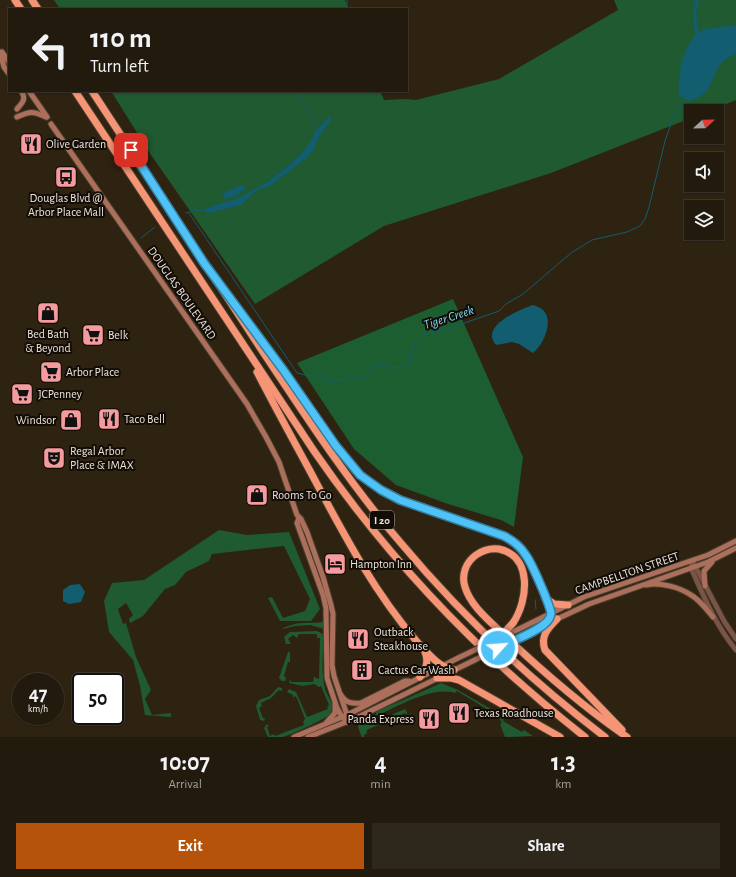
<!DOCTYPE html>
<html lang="en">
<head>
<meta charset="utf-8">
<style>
	body { margin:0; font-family:"Alegreya Sans",sans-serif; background:#2e271b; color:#f1f3f6; height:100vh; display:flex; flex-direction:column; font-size:15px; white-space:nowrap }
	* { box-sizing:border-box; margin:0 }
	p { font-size:13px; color:#a2a19d }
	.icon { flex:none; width:22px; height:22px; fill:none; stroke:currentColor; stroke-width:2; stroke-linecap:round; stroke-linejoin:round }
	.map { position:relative; height:737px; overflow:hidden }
	.sheet { display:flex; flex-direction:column; background:#221a0d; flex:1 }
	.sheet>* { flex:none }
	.hud { position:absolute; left:8px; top:8px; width:400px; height:84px; border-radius:0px; box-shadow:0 1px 3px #0004,0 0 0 1px #3f382e; background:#221a0d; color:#f1f3f6; overflow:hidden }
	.needle { width:26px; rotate:68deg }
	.controls { position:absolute; left:684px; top:104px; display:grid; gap:8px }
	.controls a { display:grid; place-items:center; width:40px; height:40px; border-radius:0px; background:#221a0d; box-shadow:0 1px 3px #0004,0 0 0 1px #3f382e; font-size:20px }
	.speed { position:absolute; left:12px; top:673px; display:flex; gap:8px; font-size:20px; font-weight:700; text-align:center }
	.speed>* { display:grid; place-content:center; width:52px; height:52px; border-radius:50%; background:#221a0d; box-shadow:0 1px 3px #0004,0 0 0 1px #3f382e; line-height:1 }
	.speed small { font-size:10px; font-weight:400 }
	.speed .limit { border:2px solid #111; border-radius:6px; background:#fff; color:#111 }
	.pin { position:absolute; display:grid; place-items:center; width:34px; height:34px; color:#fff; margin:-17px; border-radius:8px; box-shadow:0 2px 6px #0006 }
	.me { position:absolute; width:44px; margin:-22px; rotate:64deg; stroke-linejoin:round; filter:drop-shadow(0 0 3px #0008) }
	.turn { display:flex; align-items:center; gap:14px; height:84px; padding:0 16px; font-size:18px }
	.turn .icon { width:52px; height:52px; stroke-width:2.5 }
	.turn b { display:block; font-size:28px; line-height:34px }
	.eta { display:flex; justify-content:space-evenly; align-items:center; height:68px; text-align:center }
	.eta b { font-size:24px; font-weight:600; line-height:28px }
	.action { display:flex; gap:8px; margin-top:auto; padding:8px 16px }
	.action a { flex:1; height:46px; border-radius:0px; background:#b45309; color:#fff; font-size:16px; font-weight:600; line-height:46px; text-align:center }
	.action a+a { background:#2e271b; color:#f1f3f6 }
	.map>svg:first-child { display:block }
	.green { fill:#1f5a30 }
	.forest { fill:#1d5e31 }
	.water { fill:#125d6f }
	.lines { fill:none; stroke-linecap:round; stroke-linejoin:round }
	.stream { stroke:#125d6f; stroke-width:1 }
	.tertiary-casing { stroke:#493d2d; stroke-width:6 }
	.secondary-casing { stroke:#493d2d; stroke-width:7 }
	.motorway-casing { stroke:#493d2d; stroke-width:9 }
	.tertiary { stroke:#7b5448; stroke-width:4.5 }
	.secondary { stroke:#ac6f5b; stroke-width:5 }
	.motorway { stroke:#f59576; stroke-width:7 }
	.secondary-bridge-casing { stroke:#493d2d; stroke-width:7; stroke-linecap:butt }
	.motorway-bridge-casing { stroke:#493d2d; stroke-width:9; stroke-linecap:butt }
	.secondary-bridge { stroke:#ac6f5b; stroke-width:5 }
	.motorway-bridge { stroke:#f59576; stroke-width:7 }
	.route-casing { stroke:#337fa1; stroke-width:10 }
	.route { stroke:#4fc3f7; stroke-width:7 }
	.labels { text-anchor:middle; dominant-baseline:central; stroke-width:4; stroke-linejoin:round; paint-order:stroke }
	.shield { fill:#120c06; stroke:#aba39a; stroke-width:1 }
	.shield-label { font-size:11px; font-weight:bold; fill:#ece4d9 }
	.poi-label { font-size:12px; fill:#ece4d9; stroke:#120c06; text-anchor:start }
	.street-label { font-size:12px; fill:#ece4d9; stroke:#120c06 }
	.water-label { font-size:13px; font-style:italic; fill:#7fd7f2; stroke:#120c06 }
</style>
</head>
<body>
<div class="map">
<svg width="736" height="737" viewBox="0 0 736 737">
	<rect width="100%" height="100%" fill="#2e2211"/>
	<g class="green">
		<path d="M54,0H345L348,9H60Z"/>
		<path d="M614,0H736V100L709,111H691V118L551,173L384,226L255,304L151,155L111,91H380L384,100L406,99L416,100L499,79L618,10Z"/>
		<path d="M219,530L247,535L289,532L320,609L311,621H280L268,598L272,597L283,618L305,611L310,599L284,546L212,554L209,561L186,572L175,585L165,589L143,616L130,623L129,619L133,615L126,603L118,609L123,624L126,623L136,657L151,690L145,699L152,715L171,713V717L145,715L140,686L133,660L109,632L104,601L112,583L144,580Z"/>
		<path d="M324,621V629L310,625L295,626L283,629V628C290,625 296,623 304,623C311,622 317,624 324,621Z"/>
		<path d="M317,631L323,634L324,637C323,656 321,670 325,689C327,696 335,705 333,712C331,717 290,735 283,737C279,737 273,737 268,737L264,728L267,724L269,726L267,727L270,736L274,734L275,736L304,725L303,722L305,719L297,698L295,696L293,698V695L287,692L289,689L296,692L307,717L328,709L327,707L329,705L321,686L319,687L314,684L303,686L289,683L290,679L291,682H313L314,677L319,679L320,638H317V634H299L297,638L293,635L288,639L291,644H286L284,637L290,632Z"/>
		<path d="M288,652H290V662H288L284,676L286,678L285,681H282L279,678Z"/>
		<path d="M441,683L456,689L505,717L503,721L522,732L524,730L533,736L505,737L500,724L502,723L498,716L494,717L495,714L457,691L455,693C432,686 399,706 378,715H376V711L401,701Z"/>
		<path d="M278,687L282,688V691L279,690L271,698L261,703L262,706L259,708L263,718H265L264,721L260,720L256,706L259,700L270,696Z"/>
		<path d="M405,709L407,712V715L405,713L387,721L388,724L386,725L384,722L367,730V733L364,735V737H362C357,725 355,723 368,718L375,722Z"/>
	</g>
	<path class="forest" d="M453,299L523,457L514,527L501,520L448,504L396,485L354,449L297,363Z"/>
	<g class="water">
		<path d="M697,0H699L696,14L699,32L704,29L736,25V54C732,56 726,58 723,62C707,78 718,91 690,101L679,96C678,77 681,50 695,36L693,12Z"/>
		<path d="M328,117H330L331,120L319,136L314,149L305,159L286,174L270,186L257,190L241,205L208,213L205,209L218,204L236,199L269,181L285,169L302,153L311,141L315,132Z"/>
		<path d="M240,185L244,186L246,189L235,196L225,199L222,194Z"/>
		<path d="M533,305C536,306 539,307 542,309C555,320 544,344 533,353L519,344L512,342L496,345C479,326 519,310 533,305Z"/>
		<path d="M80,584L85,592L81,602L69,604L63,601V590L70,585Z"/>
	</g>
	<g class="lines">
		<g class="stream">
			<path d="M694,7L695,0"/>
			<path d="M345,9L347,7V0"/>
			<path d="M295,91C303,102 315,117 316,131"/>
			<path d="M256,188L269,175L289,165"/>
			<path d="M186,213L196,210L206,211"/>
			<path d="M189,213L297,373L331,381L346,379H359L370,374L376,364H382L390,368L403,367L410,361L412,347L423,335L447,329L499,311L506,304L523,294L571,253L592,240L627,232L640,226L645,219L649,207L665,141L672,121L684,99"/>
			<path d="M141,238L155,227"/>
			<path d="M535,600L536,609"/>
		</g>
		<g class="tertiary-casing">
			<g id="tertiary">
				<path d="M692,561L691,568C704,597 716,626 736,650"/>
				<path d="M694,564L724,621L736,639"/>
			</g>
		</g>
		<g class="secondary-casing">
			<g id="secondary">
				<path d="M0,52L4,67L9,74"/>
				<path d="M2,52L9,62"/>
				<path d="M29,91L47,117"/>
				<path d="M17,109C22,103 27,99 21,91"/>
				<path d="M17,117C30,111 33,111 46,117"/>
				<path d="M51,124L247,404L266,437L279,462L297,515L301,519L307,532L323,577L331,605L333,614L332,665L334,676L347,715V722"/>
				<path d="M299,518L297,523L323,595L326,608L327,678L337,708L342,717L347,722"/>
				<path d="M646,585C660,582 679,587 691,595C700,600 706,609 713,617"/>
				<path d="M705,586L704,571L712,562"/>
				<path d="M555,620L589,604L708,562L736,548"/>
				<path d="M519,629L584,597L708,555L736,541"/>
				<path d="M526,635L545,625"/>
				<path d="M341,695C346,703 352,704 361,703L405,681H409"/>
				<path d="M326,723L335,713V704"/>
				<path d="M294,737L347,715L458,658"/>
				<path d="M308,737L354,719L485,655"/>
			</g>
		</g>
		<g class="motorway-casing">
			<g id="motorway">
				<path d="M15,0L21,9"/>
				<path d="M32,0L38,9"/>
				<path d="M75,91L314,451C389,560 481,656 585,737"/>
				<path d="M92,91C148,177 204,263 261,349C305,415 348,482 400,542C461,615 530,680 605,737"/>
				<path d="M261,341L336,446L354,469L366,480L381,490L401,500L499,534C531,548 540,583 551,613L550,618L543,626"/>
				<path d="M257,372C274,405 292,438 310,471C342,531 373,591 418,643C428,653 439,668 454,670"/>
				<path d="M545,598L554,604L568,605"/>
				<path d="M557,619C548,628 540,636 545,650L622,730"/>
				<path d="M513,623C528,601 533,556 499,549C491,548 483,550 476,555C466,562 461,575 465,587C471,607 491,622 505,636C543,672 584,707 627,737"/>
				<path d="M420,677C426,669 429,662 425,652"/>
				<path d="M437,678H451L459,680L560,737"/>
			</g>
		</g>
		<use href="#tertiary" class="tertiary"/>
		<use href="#secondary" class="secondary"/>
		<use href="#motorway" class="motorway"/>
		<g class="secondary-bridge-casing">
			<g id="secondary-bridge">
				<path d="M485,655L526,635"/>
				<path d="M458,658L519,629"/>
			</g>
		</g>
		<g class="motorway-bridge-casing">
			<path id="motorway-bridge" d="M499,638L513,623"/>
		</g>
		<use href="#secondary-bridge" class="secondary-bridge"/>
		<use href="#motorway-bridge" class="motorway-bridge"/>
	</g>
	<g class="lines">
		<g class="route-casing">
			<path id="route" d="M131,150L204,263L284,371L336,446L360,475L381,490L400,500L504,536C512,540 520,546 525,554C532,563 549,603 551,613C551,616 550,617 549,619C543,630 510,642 498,648"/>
		</g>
		<use href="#route" class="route"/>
	</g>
	<defs>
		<g id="restaurant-square" transform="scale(1.15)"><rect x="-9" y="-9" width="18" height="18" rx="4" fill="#f59b9e" stroke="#120c06"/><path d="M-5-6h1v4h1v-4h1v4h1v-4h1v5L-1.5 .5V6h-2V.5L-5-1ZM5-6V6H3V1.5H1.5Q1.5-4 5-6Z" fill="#111"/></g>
		<g id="bus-square" transform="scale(1.15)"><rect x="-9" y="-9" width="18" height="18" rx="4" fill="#f59b9e" stroke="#120c06"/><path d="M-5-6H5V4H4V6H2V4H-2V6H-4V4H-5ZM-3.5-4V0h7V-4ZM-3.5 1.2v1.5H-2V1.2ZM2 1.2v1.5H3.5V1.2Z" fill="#111"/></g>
		<g id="shop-square" transform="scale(1.15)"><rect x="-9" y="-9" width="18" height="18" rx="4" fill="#f59b9e" stroke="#120c06"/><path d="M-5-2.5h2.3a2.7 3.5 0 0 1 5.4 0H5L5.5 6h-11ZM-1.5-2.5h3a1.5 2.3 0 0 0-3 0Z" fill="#111"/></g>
		<g id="supermarket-square" transform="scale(1.15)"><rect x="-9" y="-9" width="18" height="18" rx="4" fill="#f59b9e" stroke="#120c06"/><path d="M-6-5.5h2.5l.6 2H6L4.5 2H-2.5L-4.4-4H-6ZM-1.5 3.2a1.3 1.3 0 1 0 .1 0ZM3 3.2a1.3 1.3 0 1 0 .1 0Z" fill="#111"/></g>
		<g id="theatre-square" transform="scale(1.15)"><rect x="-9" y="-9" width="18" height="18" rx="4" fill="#f59b9e" stroke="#120c06"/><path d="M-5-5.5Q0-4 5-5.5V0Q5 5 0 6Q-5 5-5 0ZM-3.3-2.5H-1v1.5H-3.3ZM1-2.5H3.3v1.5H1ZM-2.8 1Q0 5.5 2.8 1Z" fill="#111"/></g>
		<g id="hotel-square" transform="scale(1.15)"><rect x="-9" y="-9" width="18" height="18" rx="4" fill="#f59b9e" stroke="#120c06"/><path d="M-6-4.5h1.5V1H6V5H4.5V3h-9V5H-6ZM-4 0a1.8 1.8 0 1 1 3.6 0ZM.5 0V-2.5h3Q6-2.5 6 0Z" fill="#111"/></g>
		<g id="building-square" transform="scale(1.15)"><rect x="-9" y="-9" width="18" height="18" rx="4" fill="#f59b9e" stroke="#120c06"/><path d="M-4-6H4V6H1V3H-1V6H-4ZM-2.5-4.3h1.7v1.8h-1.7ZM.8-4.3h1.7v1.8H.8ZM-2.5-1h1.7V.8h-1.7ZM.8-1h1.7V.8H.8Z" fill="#111"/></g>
	</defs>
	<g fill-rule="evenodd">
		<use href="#restaurant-square" x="31" y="144"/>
		<use href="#bus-square" x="66" y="177"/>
		<use href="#shop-square" x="48" y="313"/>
		<use href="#supermarket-square" x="93" y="335"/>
		<use href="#supermarket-square" x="51" y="372"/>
		<use href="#supermarket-square" x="22" y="394"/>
		<use href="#restaurant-square" x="109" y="419"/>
		<use href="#shop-square" x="71" y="420"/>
		<use href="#theatre-square" x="54" y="458"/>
		<use href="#shop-square" x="257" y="495"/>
		<use href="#hotel-square" x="335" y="564"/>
		<use href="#restaurant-square" x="358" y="639"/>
		<use href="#building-square" x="362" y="670"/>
		<use href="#restaurant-square" x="459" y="713"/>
		<use href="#restaurant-square" x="429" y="719"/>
	</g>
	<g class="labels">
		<rect class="shield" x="370" y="511" width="24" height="18" rx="3"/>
		<g class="shield-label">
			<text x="382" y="520">I 20</text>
		</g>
		<g class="poi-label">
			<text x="46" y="144">Olive Garden</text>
			<text x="66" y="198" text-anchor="middle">Douglas Blvd @<tspan x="66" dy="14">Arbor Place Mall</tspan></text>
			<text x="48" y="334" text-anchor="middle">Bed Bath<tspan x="48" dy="14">&amp; Beyond</tspan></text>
			<text x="108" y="335">Belk</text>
			<text x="66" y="372">Arbor Place</text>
			<text x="38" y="394">JCPenney</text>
			<text x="124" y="419">Taco Bell</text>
			<text x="56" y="420" text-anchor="end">Windsor</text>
			<text x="70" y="451">Regal Arbor<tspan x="70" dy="14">Place &amp; IMAX</tspan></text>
			<text x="272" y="495">Rooms To Go</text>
			<text x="350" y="564">Hampton Inn</text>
			<text x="374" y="632">Outback<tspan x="374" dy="14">Steakhouse</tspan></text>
			<text x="378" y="670">Cactus Car Wash</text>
			<text x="474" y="713">Texas Roadhouse</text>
			<text x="414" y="719" text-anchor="end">Panda Express</text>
		</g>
		<g class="street-label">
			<text transform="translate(182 293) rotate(55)">DOUGLAS BOULEVARD</text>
			<text transform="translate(627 573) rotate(-19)">CAMPBELLTON STREET</text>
		</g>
		<g class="water-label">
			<text transform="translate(449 318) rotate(-18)">Tiger Creek</text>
		</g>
	</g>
</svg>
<div class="controls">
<a><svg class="needle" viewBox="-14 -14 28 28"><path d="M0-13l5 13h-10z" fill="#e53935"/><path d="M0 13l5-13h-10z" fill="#a2a19d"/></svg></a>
<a><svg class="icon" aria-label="sound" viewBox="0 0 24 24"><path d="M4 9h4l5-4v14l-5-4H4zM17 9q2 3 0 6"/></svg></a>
<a><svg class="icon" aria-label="layers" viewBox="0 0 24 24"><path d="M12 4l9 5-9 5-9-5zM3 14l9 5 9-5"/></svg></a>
</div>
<div class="speed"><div>47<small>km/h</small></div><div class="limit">50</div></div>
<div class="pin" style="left:131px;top:150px;background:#d93025"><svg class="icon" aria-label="arrive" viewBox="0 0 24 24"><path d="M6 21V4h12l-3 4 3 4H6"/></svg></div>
<svg class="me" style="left:498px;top:648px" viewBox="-20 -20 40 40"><circle r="17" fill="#4fc3f7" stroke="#fff" stroke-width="3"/><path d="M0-11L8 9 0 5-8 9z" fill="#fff"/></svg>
<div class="hud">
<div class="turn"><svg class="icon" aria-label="left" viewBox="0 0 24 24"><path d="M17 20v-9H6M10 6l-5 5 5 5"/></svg><div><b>110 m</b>Turn left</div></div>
</div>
</div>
<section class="sheet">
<div class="eta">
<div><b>10:07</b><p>Arrival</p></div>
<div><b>4</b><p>min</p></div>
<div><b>1.3</b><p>km</p></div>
</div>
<div class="action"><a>Exit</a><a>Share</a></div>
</section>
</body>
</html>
